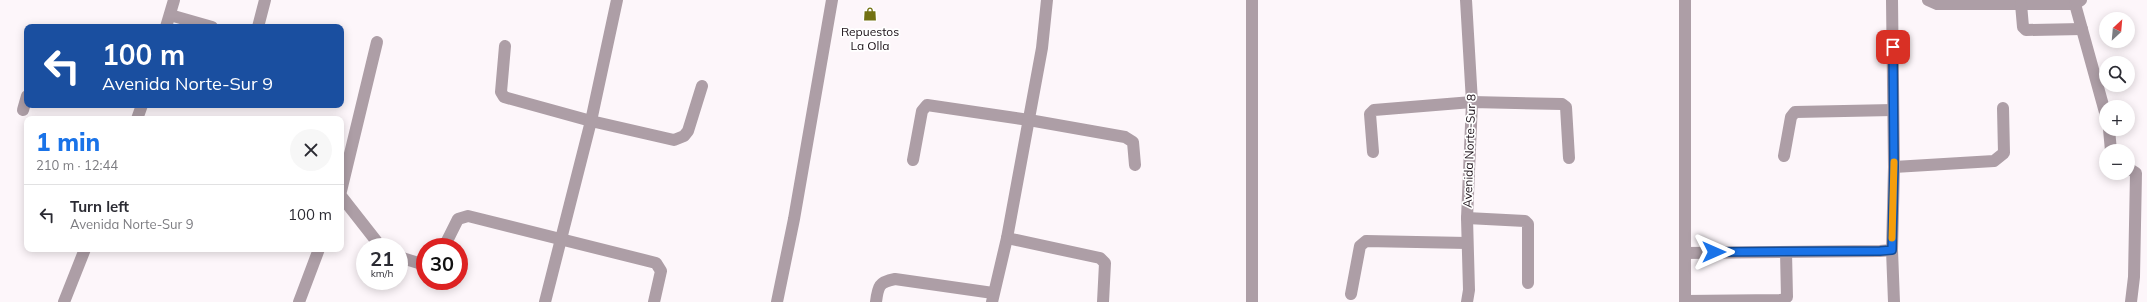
<!DOCTYPE html>
<html lang="en">
<head>
<meta charset="utf-8">
<style>
	body { margin:0; font-family:Mulish,sans-serif; background:#f7f7f7; color:#2b2b33; height:100vh; display:flex; flex-direction:column; font-size:15px; white-space:nowrap }
	* { box-sizing:border-box; margin:0 }
	p { font-size:13px; color:#7c7c81 }
	.icon { flex:none; width:22px; height:22px; fill:none; stroke:currentColor; stroke-width:2; stroke-linecap:round; stroke-linejoin:round }
	.map { position:relative; flex:1; overflow:hidden }
	.sheet { position:absolute; left:24px; top:116px; width:320px; height:136px; display:flex; flex-direction:column; background:#fff; border-radius:8px; box-shadow:0 2px 10px #0003 }
	.sheet>* { flex:none }
	.top-card { position:absolute; left:24px; top:24px; width:320px; height:84px; border-radius:8px; box-shadow:0 2px 10px #0003; background:#1a4fa0; color:#fff; overflow:hidden }
	.needle { width:26px; rotate:26deg }
	.fabs { position:absolute; left:2099px; top:12px; display:grid; gap:8px }
	.fabs a { display:grid; place-items:center; width:36px; height:36px; border-radius:50%; background:#fff; box-shadow:0 2px 10px #0003; font-size:20px }
	.speed { position:absolute; left:356px; top:238px; display:flex; gap:8px; font-size:20px; font-weight:700; text-align:center }
	.speed>* { display:grid; place-content:center; width:52px; height:52px; border-radius:50%; background:#fff; box-shadow:0 2px 10px #0003; line-height:1 }
	.speed small { font-size:10px; font-weight:400 }
	.speed .limit { border:6px solid #d22; background:#fff; color:#111 }
	.pin { position:absolute; display:grid; place-items:center; width:34px; height:34px; color:#fff; margin:-17px; border-radius:8px; box-shadow:0 2px 6px #0006 }
	.me { position:absolute; width:44px; margin:-22px; rotate:90deg; stroke-linejoin:round; filter:drop-shadow(0 0 3px #0008) }
	.turn { display:flex; align-items:center; gap:14px; height:84px; padding:0 12px; font-size:18px }
	.turn .icon { width:52px; height:52px; stroke-width:2.5 }
	.turn b { display:block; font-size:28px; line-height:34px }
	.round { display:grid; place-items:center; flex:none; width:42px; height:42px; border-radius:21px; background:#f7f7f7 }
	.head { display:flex; align-items:center; justify-content:space-between; height:68px; padding:0 12px }
	h1 { font-size:24px; font-weight:800; line-height:30px; color:#1a73e8 }
	ul { padding:0; list-style:none }
	li { display:flex; align-items:center; gap:12px; height:60px; padding:0 12px; border-top:1px solid #e1e1e2 }
	li div { flex:1 }
	li b { display:block; font-size:15px }
	li em { font-style:normal }
	.map>svg:first-child { display:block }
	.lines { fill:none; stroke-linecap:round; stroke-linejoin:round }
	.minor { stroke:#ad9ea6; stroke-width:12 }
	.route-casing { stroke:#114b97; stroke-width:10 }
	.route { stroke:#1a73e8; stroke-width:7 }
	.slow { stroke:#f59e0b; stroke-width:7 }
	.labels { text-anchor:middle; dominant-baseline:central; stroke-width:3.5; stroke-linejoin:round; paint-order:stroke }
	.poi-label { font-size:12px; fill:#190e15; stroke:#fff }
	.street-label { font-size:12px; fill:#190e15; stroke:#fff }
</style>
</head>
<body>
<div class="map">
<svg width="2147" height="302" viewBox="0 0 2147 302">
	<rect width="100%" height="100%" fill="#fdf6fa"/>
	<g class="lines">
		<g class="minor">
			<path d="M1252,0V302"/>
			<path d="M1466,0L1472,102L1467,218L1469,290L1467,302"/>
			<path d="M1892,0L1894,167L1892,250L1894,302"/>
			<path d="M1928,0L1937,4H2075L2081,0"/>
			<path d="M2021,4L2023,27L2026,30L2082,29"/>
			<path d="M2075,4L2106,116"/>
			<path d="M170,15L212,27"/>
			<path d="M166,27L174,0"/>
			<path d="M258,27L265,0"/>
			<path d="M505,46L501,92L504,97L591,121L674,140L684,136L688,131L702,86"/>
			<path d="M23,110L27,96"/>
			<path d="M137,119L142,105"/>
			<path d="M2109,129L2111,151"/>
			<path d="M1373,152L1370,114L1374,110L1472,102L1562,104L1566,107L1569,158"/>
			<path d="M1784,156L1791,117L1795,112L1893,110"/>
			<path d="M913,160L922,111L927,105L1029,120L1125,137L1133,142L1135,165"/>
			<path d="M1894,167L1994,161L2004,153L2003,108"/>
			<path d="M2128,168L2136,173L2134,277L2131,302"/>
			<path d="M341,191L377,42"/>
			<path d="M341,196L381,247"/>
			<path d="M1467,218L1525,221L1528,224V283"/>
			<path d="M1007,238L1100,258L1105,263L1103,302"/>
			<path d="M444,247L458,219L468,216L656,263L661,271L654,302"/>
			<path d="M1685,253L1880,251L1892,250"/>
			<path d="M399,257L425,265"/>
			<path d="M1351,294L1360,246L1366,241L1467,243"/>
			<path d="M1685,301L1782,300L1787,297L1786,252"/>
			<path d="M64,302L85,249"/>
			<path d="M299,302L319,249"/>
			<path d="M545,302L591,121L617,0"/>
			<path d="M777,302L794,219L832,0"/>
			<path d="M876,302C878,286 879,282 895,279L993,293"/>
			<path d="M992,302L1007,238L1042,48L1047,0"/>
			<path d="M1685,302V0"/>
		</g>
	</g>
	<g class="lines">
		<g class="route-casing">
			<path id="route" d="M1714,252L1880,251L1892,250L1894,167L1893,47"/>
		</g>
		<use href="#route" class="route"/>
		<path class="slow" d="M1892,238L1894,162"/>
	</g>
	<defs>
		<g id="shop-bare" transform="scale(1.08)"><path d="M-5-2.5h2.3a2.7 3.5 0 0 1 5.4 0H5L5.5 6h-11ZM-1.5-2.5h3a1.5 2.3 0 0 0-3 0Z" fill="#727113" stroke="#fff" stroke-width="2.5" paint-order="stroke"/></g>
	</defs>
	<g fill-rule="evenodd">
		<use href="#shop-bare" x="870" y="14"/>
	</g>
	<g class="labels">
		<g class="poi-label">
			<text x="870" y="31">Repuestos<tspan x="870" dy="14">La Olla</tspan></text>
		</g>
		<g class="street-label">
			<text transform="translate(1469 151) rotate(-88)">Avenida Norte-Sur 8</text>
		</g>
	</g>
</svg>
<div class="fabs">
<a><svg class="needle" viewBox="-14 -14 28 28"><path d="M0-13l5 13h-10z" fill="#e53935"/><path d="M0 13l5-13h-10z" fill="#7c7c81"/></svg></a>
<a><svg class="icon" aria-label="search" viewBox="0 0 24 24"><circle cx="10" cy="10" r="6"/><path d="M15 15l6 6"/></svg></a>
<a>+</a>
<a>−</a>
</div>
<div class="speed"><div>21<small>km/h</small></div><div class="limit">30</div></div>
<div class="pin" style="left:1893px;top:47px;background:#d93025"><svg class="icon" aria-label="arrive" viewBox="0 0 24 24"><path d="M6 21V4h12l-3 4 3 4H6"/></svg></div>
<svg class="me" style="left:1714px;top:252px" viewBox="-20 -20 40 40"><path d="M0-17L14 15 0 8-14 15z" fill="#1a73e8" stroke="#fff" stroke-width="4"/></svg>
<div class="top-card">
<div class="turn"><svg class="icon" aria-label="left" viewBox="0 0 24 24"><path d="M17 20v-9H6M10 6l-5 5 5 5"/></svg><div><b>100 m</b>Avenida Norte-Sur 9</div></div>
</div>
<section class="sheet">
<div class="head"><div><h1>1 min</h1><p>210 m · 12:44</p></div><a class="round"><svg class="icon" aria-label="close" viewBox="0 0 24 24"><path d="M6 6l12 12M18 6L6 18"/></svg></a></div>
<ul>
<li><svg class="icon" aria-label="left" viewBox="0 0 24 24"><path d="M17 20v-9H6M10 6l-5 5 5 5"/></svg><div><b>Turn left</b><p>Avenida Norte-Sur 9</p></div><em>100 m</em></li>
</ul>
</section>
</div>
</body>
</html>
